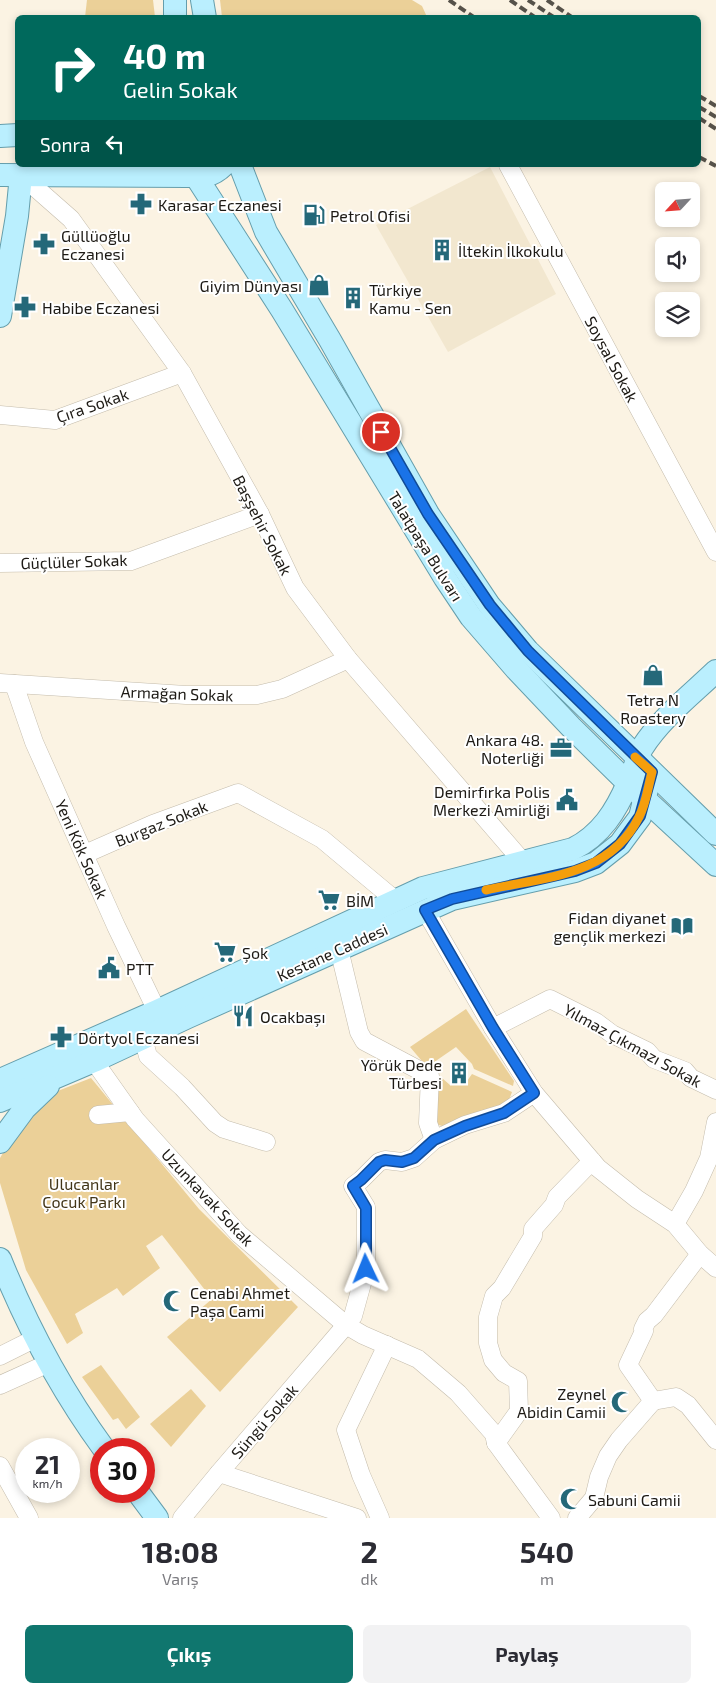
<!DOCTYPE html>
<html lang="tr">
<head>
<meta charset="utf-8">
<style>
	body { margin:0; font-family:"Exo 2",sans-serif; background:#f2f2f3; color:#2b2b33; height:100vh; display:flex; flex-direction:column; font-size:19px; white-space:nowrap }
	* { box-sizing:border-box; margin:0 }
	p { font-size:16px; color:#7c7c81 }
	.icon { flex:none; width:28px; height:28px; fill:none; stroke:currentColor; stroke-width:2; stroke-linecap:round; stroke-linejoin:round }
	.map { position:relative; height:1518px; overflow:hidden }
	.sheet { display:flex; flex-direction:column; background:#fff; flex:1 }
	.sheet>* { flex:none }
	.banner { position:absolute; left:15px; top:15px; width:686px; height:152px; border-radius:8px; box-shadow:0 2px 8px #0003; background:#00695c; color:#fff; overflow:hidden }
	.needle { width:32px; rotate:244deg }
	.controls { position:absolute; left:655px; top:182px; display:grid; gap:10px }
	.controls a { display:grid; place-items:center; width:45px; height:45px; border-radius:8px; background:#fff; box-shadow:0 2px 8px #0003; font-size:25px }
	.speed { position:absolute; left:15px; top:1438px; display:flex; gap:10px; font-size:25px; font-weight:700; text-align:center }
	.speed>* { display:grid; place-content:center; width:65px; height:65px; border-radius:50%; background:#fff; box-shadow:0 2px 8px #0003; line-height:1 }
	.speed small { font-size:12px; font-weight:400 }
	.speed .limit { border:8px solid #d22; background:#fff; color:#111 }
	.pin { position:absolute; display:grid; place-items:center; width:42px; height:42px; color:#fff; margin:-21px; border:2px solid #fff; border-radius:50%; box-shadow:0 1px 5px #0007 }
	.me { position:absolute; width:55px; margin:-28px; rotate:358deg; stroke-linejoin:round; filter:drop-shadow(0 0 4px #0008) }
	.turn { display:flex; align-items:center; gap:18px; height:105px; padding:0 25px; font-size:22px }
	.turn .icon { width:65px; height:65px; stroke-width:2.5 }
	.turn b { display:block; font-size:35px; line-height:42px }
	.then { display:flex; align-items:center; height:48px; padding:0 25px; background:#0003; gap:10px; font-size:19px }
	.eta { display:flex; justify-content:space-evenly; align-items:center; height:85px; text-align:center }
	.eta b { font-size:30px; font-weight:700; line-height:35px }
	.action { display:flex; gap:10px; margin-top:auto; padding:10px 25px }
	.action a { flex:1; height:58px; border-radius:8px; background:#0f766e; color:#fff; font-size:20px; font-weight:700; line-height:58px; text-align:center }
	.action a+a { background:#f2f2f3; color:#2b2b33 }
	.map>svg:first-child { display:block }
	.built { fill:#f2e7cf }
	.green { fill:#ebd098 }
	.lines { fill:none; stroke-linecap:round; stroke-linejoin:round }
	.minor-casing { stroke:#c4bcac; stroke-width:19 }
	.major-casing { stroke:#659eac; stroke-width:24 }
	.minor { stroke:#fff; stroke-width:18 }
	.major { stroke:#baeffe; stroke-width:22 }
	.rail { stroke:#56524a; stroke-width:4; stroke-dasharray:8 4; stroke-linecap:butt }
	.route-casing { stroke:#114b97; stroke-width:12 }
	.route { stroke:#1a73e8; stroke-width:9 }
	.slow { stroke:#f59e0b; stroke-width:9 }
	.labels { text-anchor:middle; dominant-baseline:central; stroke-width:4; stroke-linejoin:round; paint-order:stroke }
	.poi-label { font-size:16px; fill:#1d1a15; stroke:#fff; text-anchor:start }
	.street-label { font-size:16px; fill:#1d1a15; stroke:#fff }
	.park-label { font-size:16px; fill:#433618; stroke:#fff }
</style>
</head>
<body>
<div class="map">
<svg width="716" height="1518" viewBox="0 0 716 1518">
	<rect width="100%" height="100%" fill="#fbf3e3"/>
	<path class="built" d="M490,167L556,294L448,352L376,225Z"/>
	<g class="green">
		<path d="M87,0H153L155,17H85Z"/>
		<path d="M220,0H412L422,6L427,17H222Z"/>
		<path d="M466,1009L514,1081L513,1086L474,1069L472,1064L456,1047L427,1067L410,1047Z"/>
		<path d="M472,1074L512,1092L506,1108L445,1127L433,1123L435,1082L442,1078L450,1085L467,1081Z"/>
		<path d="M91,1078L199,1209L298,1307L220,1392L167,1337L212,1299L162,1235L146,1246L160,1268L123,1296L117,1288L75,1314L83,1333L67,1344L26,1270L0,1183V1158L20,1124L50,1094Z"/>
		<path d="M101,1365L140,1417L126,1429L118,1418L113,1420L82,1377Z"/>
		<path d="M191,1389L206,1406L171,1447L150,1424Z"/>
	</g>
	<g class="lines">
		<g class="minor-casing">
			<g id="minor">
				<path d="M508,165L716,552"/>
				<path d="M21,175L71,219L182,373L260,514L295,588L348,659L523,862"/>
				<path d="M0,415L55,420L182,373"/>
				<path d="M0,563L131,561L260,514"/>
				<path d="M0,683L186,695H257L282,689L348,659"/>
				<path d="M14,684L34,742L116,926L157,1011"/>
				<path d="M85,854L153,824L238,793L322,839L395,900"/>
				<path d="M425,910L493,1028L534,1093L598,1168L637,1199L675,1224L700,1254L716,1268"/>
				<path d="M339,949L359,1032L364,1041L430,1076L428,1123L434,1140"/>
				<path d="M493,1028L550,999L596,1022L612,1034L647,1051L654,1059L685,1071L691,1078L716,1090"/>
				<path d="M143,1038L148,1056L182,1087L215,1123L224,1129L266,1142"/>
				<path d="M94,1061L135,1119L239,1234L346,1325L363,1335L418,1359L458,1393L494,1434L496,1443L551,1518"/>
				<path d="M98,1115L130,1112"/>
				<path d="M675,1224L694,1191L709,1158L716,1122"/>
				<path d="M0,1356L36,1338"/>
				<path d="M0,1385L49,1363"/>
				<path d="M653,1401L676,1397L688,1405L716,1440"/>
				<path d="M496,1443L519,1411L518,1381L504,1373L493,1360L488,1343V1317L494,1296L502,1288L533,1236V1229L554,1205L557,1197L592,1161"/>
				<path d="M0,1466L29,1518"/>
				<path d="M219,1473L357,1518"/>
				<path d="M182,1518L219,1473L346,1325L353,1316L366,1269V1207L353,1186L361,1180L379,1162L385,1160L402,1162L414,1158L434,1140L465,1125L504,1113L534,1093"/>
				<path d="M380,1518L361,1475L346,1430L387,1345"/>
				<path d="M577,1518L594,1498L599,1477L608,1456L619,1440L653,1401L628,1365L644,1331L643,1329L647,1321L654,1315L700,1254"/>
			</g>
		</g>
		<g class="major-casing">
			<g id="major">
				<path d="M175,0V18"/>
				<path d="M202,0L205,18"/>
				<path d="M0,136L18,135"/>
				<path d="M240,165L266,232L330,340L428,514L489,605L528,651L716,834"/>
				<path d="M184,174C199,180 213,176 224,165"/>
				<path d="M0,175L188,176"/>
				<path d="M197,178L282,310L445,578L471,617L516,669L571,727L636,791L716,865"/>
				<path d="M0,316L17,216L21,175"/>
				<path d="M0,1080L157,1011L423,888L573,849C601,835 616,811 628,783C634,772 636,759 642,748C661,718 691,695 716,671"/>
				<path d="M0,1101L94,1061L188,1017L452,899L575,871L596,863L620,844L640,817L648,785"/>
				<path d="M0,1142L25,1108L48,1086"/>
				<path d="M0,1259C27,1326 61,1390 104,1449"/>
				<path d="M137,1491L157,1518"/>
			</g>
		</g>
		<use href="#minor" class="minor"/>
		<use href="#major" class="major"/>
		<g class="rail">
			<path d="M449,0L475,18"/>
			<path d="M510,0L536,18"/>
			<path d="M528,0L555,18"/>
			<path d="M547,0L573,18"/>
			<path d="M699,96L716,106"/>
			<path d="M699,107L716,117"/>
			<path d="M699,118L716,129"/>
			<path d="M699,157L716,166"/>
		</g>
	</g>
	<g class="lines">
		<g class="route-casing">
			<path id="route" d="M366,1269V1208L353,1186L361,1180L379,1162L385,1160L402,1162L414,1158L434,1140L465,1126L504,1113L534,1093L493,1028L425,910L452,899L575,871L596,863L620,844L640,816L652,772L528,651L490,605L428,514L381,432"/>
		</g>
		<use href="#route" class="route"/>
		<path class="slow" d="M486,890C544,877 609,877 639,817C646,804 648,787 652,772L635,757"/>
	</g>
	<defs>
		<g id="pharmacy-bare" transform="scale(1.725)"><path d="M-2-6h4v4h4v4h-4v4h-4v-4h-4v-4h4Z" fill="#246879" stroke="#fff" stroke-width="2.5" paint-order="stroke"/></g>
		<g id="fuel-bare" transform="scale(1.725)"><path d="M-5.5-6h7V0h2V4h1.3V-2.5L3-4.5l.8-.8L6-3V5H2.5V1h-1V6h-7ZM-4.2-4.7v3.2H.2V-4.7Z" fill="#246879" stroke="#fff" stroke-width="2.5" paint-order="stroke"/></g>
		<g id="building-bare" transform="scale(1.725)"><path d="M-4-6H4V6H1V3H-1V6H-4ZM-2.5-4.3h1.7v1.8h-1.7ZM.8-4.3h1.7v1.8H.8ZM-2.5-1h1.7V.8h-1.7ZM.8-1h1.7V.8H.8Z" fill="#246879" stroke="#fff" stroke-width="2.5" paint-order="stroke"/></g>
		<g id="shop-bare" transform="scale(1.725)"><path d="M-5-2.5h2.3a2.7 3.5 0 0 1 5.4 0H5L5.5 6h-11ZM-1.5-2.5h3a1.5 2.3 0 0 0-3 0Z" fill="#246879" stroke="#fff" stroke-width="2.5" paint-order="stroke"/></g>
		<g id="office-bare" transform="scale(1.725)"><path d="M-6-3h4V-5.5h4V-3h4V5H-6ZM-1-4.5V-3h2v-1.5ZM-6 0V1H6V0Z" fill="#246879" stroke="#fff" stroke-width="2.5" paint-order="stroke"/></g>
		<g id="civic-bare" transform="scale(1.725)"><path d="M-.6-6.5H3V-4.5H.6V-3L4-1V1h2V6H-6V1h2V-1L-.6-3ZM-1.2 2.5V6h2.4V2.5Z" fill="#246879" stroke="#fff" stroke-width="2.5" paint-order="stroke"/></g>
		<g id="supermarket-bare" transform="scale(1.725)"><path d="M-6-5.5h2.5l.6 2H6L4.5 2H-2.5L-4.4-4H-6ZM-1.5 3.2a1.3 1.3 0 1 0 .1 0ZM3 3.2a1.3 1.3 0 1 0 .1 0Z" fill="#246879" stroke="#fff" stroke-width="2.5" paint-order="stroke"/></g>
		<g id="library-bare" transform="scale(1.725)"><path d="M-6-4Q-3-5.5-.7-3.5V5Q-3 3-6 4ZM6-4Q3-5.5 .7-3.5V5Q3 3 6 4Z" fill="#246879" stroke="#fff" stroke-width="2.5" paint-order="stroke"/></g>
		<g id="restaurant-bare" transform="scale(1.725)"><path d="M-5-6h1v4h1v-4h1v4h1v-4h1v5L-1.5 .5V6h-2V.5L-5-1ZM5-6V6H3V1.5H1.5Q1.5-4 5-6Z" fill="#246879" stroke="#fff" stroke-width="2.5" paint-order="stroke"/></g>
		<g id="mosque-bare" transform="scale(1.725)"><path d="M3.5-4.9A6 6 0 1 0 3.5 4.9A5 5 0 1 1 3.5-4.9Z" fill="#246879" stroke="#fff" stroke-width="2.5" paint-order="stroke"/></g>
	</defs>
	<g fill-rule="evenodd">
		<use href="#pharmacy-bare" x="141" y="204"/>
		<use href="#fuel-bare" x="314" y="215"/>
		<use href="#pharmacy-bare" x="44" y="244"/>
		<use href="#building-bare" x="442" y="250"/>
		<use href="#shop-bare" x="319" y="285"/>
		<use href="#building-bare" x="353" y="298"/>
		<use href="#pharmacy-bare" x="25" y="307"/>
		<use href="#shop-bare" x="653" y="675"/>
		<use href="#office-bare" x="561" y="748"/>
		<use href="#civic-bare" x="567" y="800"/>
		<use href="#supermarket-bare" x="329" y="900"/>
		<use href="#library-bare" x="682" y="926"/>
		<use href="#supermarket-bare" x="225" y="952"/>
		<use href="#civic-bare" x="109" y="968"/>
		<use href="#restaurant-bare" x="243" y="1016"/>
		<use href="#pharmacy-bare" x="61" y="1037"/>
		<use href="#building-bare" x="459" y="1073"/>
		<use href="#mosque-bare" x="174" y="1301"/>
		<use href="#mosque-bare" x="622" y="1402"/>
		<use href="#mosque-bare" x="571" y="1499"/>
	</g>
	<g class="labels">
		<g class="poi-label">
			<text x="158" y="204">Karasar Eczanesi</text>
			<text x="330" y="215">Petrol Ofisi</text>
			<text x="61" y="235">Güllüoğlu<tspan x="61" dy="18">Eczanesi</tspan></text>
			<text x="458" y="250">İltekin İlkokulu</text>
			<text x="302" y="285" text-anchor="end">Giyim Dünyası</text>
			<text x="369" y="289">Türkiye<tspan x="369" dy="18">Kamu - Sen</tspan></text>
			<text x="42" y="307">Habibe Eczanesi</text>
			<text x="653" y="699" text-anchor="middle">Tetra N<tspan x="653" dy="18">Roastery</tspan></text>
			<text x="544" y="739" text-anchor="end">Ankara 48.<tspan x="544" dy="18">Noterliği</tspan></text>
			<text x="550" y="791" text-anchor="end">Demirfırka Polis<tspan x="550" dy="18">Merkezi Amirliği</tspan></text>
			<text x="346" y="900">BİM</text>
			<text x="666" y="917" text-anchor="end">Fidan diyanet<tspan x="666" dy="18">gençlik merkezi</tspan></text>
			<text x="242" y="952">Şok</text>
			<text x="126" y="968">PTT</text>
			<text x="260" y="1016">Ocakbaşı</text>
			<text x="78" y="1037">Dörtyol Eczanesi</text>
			<text x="442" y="1064" text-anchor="end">Yörük Dede<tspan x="442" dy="18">Türbesi</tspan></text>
			<text x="190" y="1292">Cenabi Ahmet<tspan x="190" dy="18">Paşa Cami</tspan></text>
			<text x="606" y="1393" text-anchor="end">Zeynel<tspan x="606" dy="18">Abidin Camii</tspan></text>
			<text x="588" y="1499">Sabuni Camii</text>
		</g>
		<g class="street-label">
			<text transform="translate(612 359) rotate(62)">Soysal Sokak</text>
			<text transform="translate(92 405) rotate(-19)">Çıra Sokak</text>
			<text transform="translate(263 525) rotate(63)">Başşehir Sokak</text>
			<text transform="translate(426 546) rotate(58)">Talatpaşa Bulvarı</text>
			<text transform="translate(74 561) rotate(-2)">Güçlüler Sokak</text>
			<text transform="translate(177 693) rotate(2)">Armağan Sokak</text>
			<text transform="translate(161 823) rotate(-22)">Burgaz Sokak</text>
			<text transform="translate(82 849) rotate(66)">Yeni Kök Sokak</text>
			<text transform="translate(332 952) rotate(-24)">Kestane Caddesi</text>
			<text transform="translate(633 1045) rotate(29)">Yılmaz Çıkmazı Sokak</text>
			<text transform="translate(208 1197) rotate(47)">Uzunkavak Sokak</text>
			<text transform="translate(264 1421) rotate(-49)">Süngü Sokak</text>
		</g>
		<g class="park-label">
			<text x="84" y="1183">Ulucanlar<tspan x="84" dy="18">Çocuk Parkı</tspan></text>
		</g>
	</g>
</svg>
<div class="controls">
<a><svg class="needle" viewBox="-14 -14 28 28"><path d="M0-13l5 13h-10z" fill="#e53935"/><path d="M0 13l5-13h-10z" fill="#7c7c81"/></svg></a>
<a><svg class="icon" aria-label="sound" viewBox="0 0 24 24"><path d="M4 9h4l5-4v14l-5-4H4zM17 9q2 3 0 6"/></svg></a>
<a><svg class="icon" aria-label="layers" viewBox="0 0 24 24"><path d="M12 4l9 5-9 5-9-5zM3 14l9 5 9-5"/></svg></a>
</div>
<div class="speed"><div>21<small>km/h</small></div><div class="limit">30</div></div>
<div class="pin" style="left:381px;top:432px;background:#d93025"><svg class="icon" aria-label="arrive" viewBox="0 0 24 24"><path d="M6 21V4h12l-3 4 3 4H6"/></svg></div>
<svg class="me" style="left:366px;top:1269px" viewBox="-20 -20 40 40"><path d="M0-17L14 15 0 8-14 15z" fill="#1a73e8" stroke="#fff" stroke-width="4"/></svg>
<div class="banner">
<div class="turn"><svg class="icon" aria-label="right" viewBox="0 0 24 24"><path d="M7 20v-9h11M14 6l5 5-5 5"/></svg><div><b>40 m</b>Gelin Sokak</div></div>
<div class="then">Sonra<svg class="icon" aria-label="left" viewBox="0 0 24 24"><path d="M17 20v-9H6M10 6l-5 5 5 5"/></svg></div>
</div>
</div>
<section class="sheet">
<div class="eta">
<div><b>18:08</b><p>Varış</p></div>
<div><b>2</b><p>dk</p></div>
<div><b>540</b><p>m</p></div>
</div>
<div class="action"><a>Çıkış</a><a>Paylaş</a></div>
</section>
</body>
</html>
